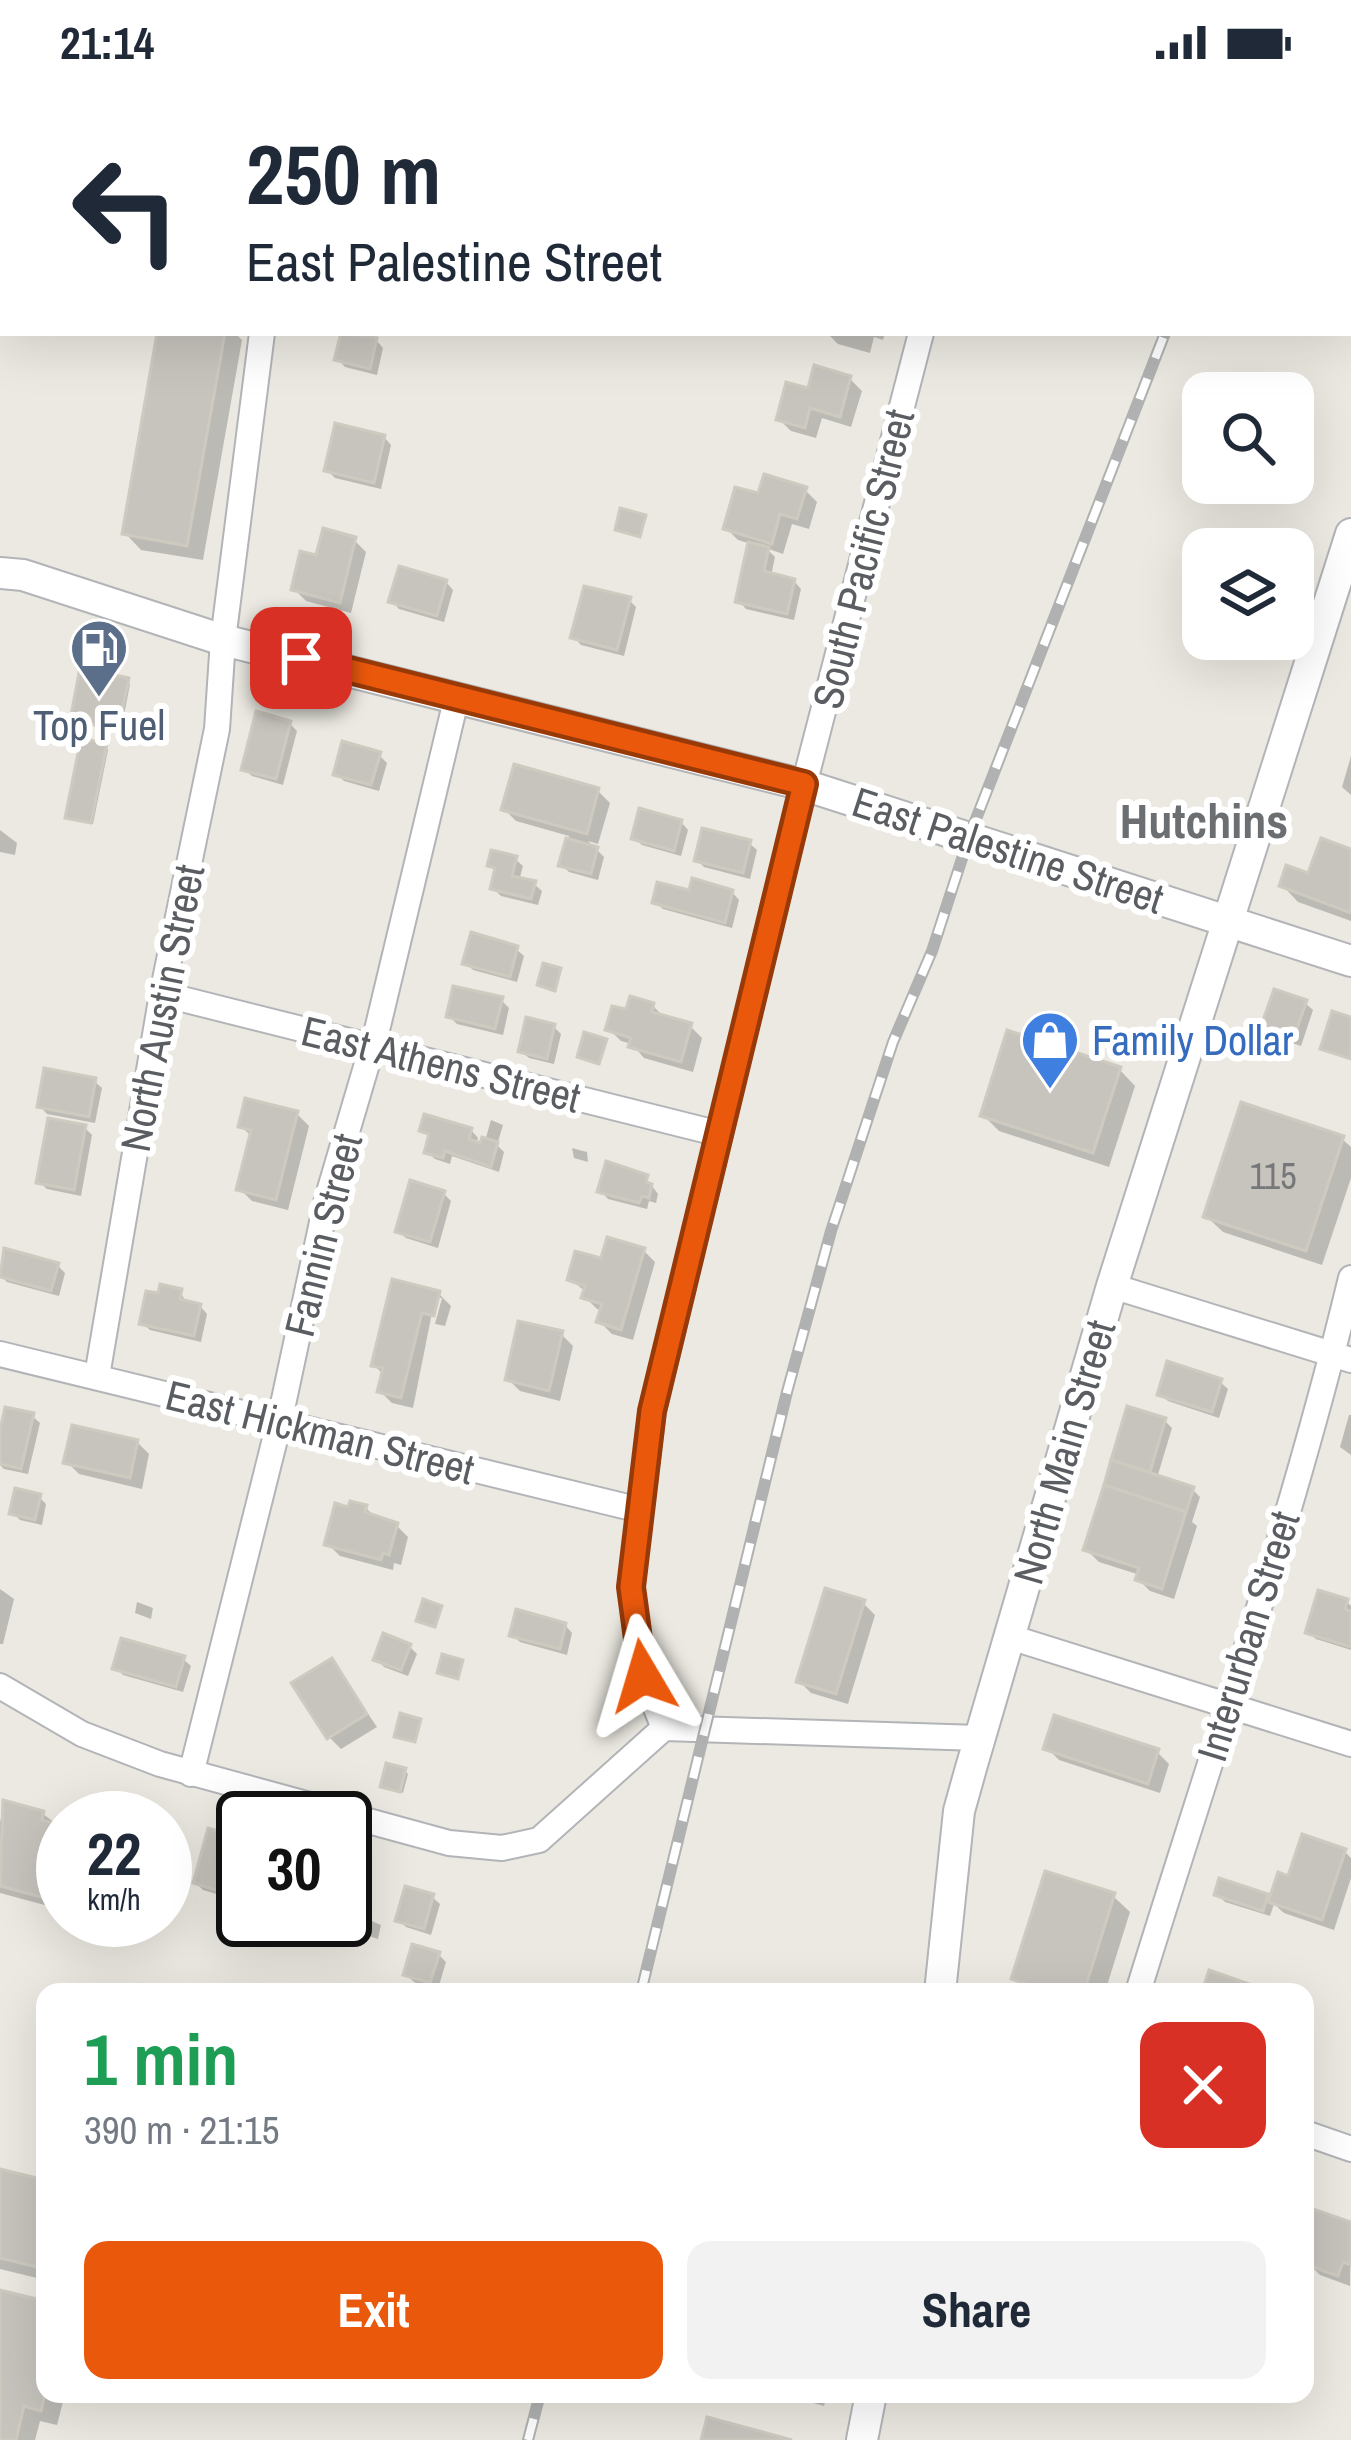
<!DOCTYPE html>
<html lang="en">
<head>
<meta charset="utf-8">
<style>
	body { margin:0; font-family:"Archivo Narrow",sans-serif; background:#f2f2f3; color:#1f2937; height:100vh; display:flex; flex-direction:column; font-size:45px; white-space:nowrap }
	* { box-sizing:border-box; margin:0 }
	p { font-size:39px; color:#747a83 }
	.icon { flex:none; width:66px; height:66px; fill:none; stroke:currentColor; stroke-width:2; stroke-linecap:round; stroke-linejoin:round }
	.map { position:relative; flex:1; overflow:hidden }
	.panel { position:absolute; left:36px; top:1899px; width:1278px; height:420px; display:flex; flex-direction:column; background:#fff; border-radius:24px; box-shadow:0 12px 48px #0002 }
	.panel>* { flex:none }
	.banner { position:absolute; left:0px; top:0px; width:1353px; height:252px; box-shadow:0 12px 48px #0002; background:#fff; color:#1f2937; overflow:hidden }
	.tools { position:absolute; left:1182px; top:288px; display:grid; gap:24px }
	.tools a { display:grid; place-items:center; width:132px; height:132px; border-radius:24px; background:#fff; box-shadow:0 12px 48px #0002; font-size:60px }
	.speed { position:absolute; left:36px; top:1707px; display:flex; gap:24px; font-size:60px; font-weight:700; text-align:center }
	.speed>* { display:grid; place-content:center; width:156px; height:156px; border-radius:50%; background:#fff; box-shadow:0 12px 48px #0002; line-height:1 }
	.speed small { font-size:30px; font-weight:400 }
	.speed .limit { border:6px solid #111; border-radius:18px; background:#fff; color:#111 }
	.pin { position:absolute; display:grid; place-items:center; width:102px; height:102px; color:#fff; margin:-51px; border-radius:24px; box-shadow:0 6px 18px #0006 }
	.me { position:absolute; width:132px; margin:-66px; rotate:353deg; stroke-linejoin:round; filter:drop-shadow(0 0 9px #0008) }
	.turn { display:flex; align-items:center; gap:42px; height:252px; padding:0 48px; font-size:54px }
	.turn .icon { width:156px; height:156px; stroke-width:2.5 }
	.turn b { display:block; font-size:84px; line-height:102px }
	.round { display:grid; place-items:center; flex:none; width:126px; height:126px; border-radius:24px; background:#f2f2f3 }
	.headline { display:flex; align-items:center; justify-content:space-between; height:204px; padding:0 48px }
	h1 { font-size:72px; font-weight:700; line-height:90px; color:#1e9e55 }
	.action { display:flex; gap:24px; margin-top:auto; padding:24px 48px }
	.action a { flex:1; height:138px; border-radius:24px; background:#ea580c; color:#fff; font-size:48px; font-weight:700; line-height:138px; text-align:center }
	.action a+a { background:#f2f2f3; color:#1f2937 }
	.status { display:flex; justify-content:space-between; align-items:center; height:84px; padding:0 60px; background:#fff; direction:ltr }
	.status svg { height:33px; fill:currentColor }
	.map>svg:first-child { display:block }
	.shadow { fill:#0003 }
	.building { fill:#c7c4be; stroke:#cfcac0; stroke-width:3 }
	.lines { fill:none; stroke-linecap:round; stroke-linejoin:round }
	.minor-casing { stroke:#b2b4b7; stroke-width:28 }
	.tertiary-casing { stroke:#b2b4b7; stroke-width:34 }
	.minor { stroke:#fff; stroke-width:24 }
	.tertiary { stroke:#fff; stroke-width:30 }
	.rail-casing { stroke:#b0b1b1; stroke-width:12 }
	.rail { stroke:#fff; stroke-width:8; stroke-dasharray:22; stroke-linecap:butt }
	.route-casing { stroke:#983908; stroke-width:30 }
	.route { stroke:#ea580c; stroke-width:21 }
	.labels { text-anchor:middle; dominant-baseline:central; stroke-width:12; stroke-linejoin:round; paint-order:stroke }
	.number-label { font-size:36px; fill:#757778 }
	.street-label { font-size:42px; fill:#5a5d61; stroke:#fff }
	.service-label { font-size:42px; fill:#4e5e75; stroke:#fff }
	.shop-label { font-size:42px; fill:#366cbe; stroke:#fff; text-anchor:start }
	.quarter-label { font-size:48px; font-weight:bold; fill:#6b6f72; stroke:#fff }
</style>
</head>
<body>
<div class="status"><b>21:14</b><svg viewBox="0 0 49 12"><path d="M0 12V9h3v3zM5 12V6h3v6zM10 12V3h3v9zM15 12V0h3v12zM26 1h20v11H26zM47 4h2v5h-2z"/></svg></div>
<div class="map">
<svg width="1351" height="2356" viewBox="0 0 1351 2356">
	<rect width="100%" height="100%" fill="#ebe9e1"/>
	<g class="shadow">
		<path d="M49,0H136V3Z"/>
		<path d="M3,119V190L0,187Z"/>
		<path d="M160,249H235L242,256L203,476L141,466L125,449Z"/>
		<path d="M344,249L376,256L383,264L377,291L345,283L338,275Z"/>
		<path d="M827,249H885L883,256L874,253L870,269L838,260Z"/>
		<path d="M850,295L862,307L851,343L822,334L816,354L791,347L779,335Z"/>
		<path d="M384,353L391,361L381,405L335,394L327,386Z"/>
		<path d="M805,406L817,418L809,445L792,440L783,470L766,464L775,473L771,492L794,497L801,505L794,536L746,525L739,517L751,460L738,456L726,444L760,413Z"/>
		<path d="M354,456L366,468L351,529L306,517L294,505L318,475Z"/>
		<path d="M446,498L453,506L444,538L399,525L392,517Z"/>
		<path d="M629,516L636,523L624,572L581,561L574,553Z"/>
		<path d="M127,597L130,600L121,647L73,635Z"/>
		<path d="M290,640L297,647L283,701L252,692L244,685Z"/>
		<path d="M106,663L108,666L93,740L71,736L68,733Z"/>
		<path d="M379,671L387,679L379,707L344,697L337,690Z"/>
		<path d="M1351,672V711L1342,703Z"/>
		<path d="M598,707L610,719L598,760L588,757L604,773L598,796L569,788L562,781L569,752L516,737L504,725Z"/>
		<path d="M681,738L688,746L681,772L642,761L634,754Z"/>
		<path d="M0,746L17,759L15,771L0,768Z"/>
		<path d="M749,759L757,766L750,795L704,783L697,776Z"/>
		<path d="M1351,768V837L1298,818L1282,801L1310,793Z"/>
		<path d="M515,775L523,782L519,797L534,800L542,807L538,821L501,812L493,804L497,788L491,781Z"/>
		<path d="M732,808L739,816L732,844L663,825L655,818L691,810Z"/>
		<path d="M516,865L524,872L517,898L473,886L466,879Z"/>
		<path d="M501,916L509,924L503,951L457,940L449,932Z"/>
		<path d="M1305,919L1313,926L1301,962L1271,952L1263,944Z"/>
		<path d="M653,922L665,934L690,942L702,954L693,988L644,974L632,960L621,957L609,945L628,929Z"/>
		<path d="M554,943L561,950L554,980L529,974L521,967Z"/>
		<path d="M1119,985L1135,1002L1109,1083L999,1047L983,1031Z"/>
		<path d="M94,997L102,1004L95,1039L47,1030L40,1022Z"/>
		<path d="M297,1030L309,1042L288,1126L252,1117L240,1105L252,1053L241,1042Z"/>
		<path d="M491,1036L503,1041L497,1061L504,1068L499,1088L452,1072L450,1080L435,1075L427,1068L431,1055L422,1046H471L478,1054L476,1060L485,1057Z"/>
		<path d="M85,1044L92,1051L81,1112L47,1105L39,1098Z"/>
		<path d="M1342,1055L1351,1063V1094L1322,1181L1223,1148L1206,1132Z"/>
		<path d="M572,1064L587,1068L588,1078L574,1074Z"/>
		<path d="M646,1094L658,1110L656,1119L649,1117L647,1125L608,1115L601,1107Z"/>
		<path d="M443,1109L451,1117L438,1164L406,1154L398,1147Z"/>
		<path d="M643,1166L655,1178L633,1256L612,1250L600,1238L603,1227L597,1225L585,1213L586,1208L570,1195L603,1178Z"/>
		<path d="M6,1168L57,1181L65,1189L59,1212L7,1198L0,1191Z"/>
		<path d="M180,1208L187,1219L200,1222L207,1230L201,1258L150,1246L142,1239Z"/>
		<path d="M439,1210L451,1222L445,1242L435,1240L442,1214H435L413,1324L392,1319L380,1307L384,1291L374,1281Z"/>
		<path d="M561,1250L573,1262L560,1317L520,1307L508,1295Z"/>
		<path d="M1220,1298L1228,1305L1219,1334L1168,1317L1160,1310Z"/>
		<path d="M1129,1326L1165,1337L1172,1344L1157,1394L1193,1406L1200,1413L1192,1438L1197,1442L1174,1515L1150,1507L1138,1495L1140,1491L1099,1478L1087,1466Z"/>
		<path d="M1349,1331H1351V1371L1340,1363Z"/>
		<path d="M32,1332L40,1339L28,1390L4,1385L0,1381V1360Z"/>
		<path d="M137,1358L149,1370L142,1405L79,1390L67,1378Z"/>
		<path d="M39,1413L46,1420L42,1441L20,1436L13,1429Z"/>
		<path d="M366,1424L376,1434L396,1441L408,1453L401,1481L394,1479L393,1486L340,1472L328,1460Z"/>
		<path d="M0,1505L14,1515L3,1560H0Z"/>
		<path d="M137,1518L153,1524L151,1535L135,1529Z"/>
		<path d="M1347,1518L1351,1522V1566L1316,1555L1308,1548Z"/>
		<path d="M863,1519L875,1531L848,1620L811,1609L799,1597Z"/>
		<path d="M565,1541L572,1549L567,1571L520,1558L512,1551Z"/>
		<path d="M409,1562L417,1570L408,1592L384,1583L377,1575Z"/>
		<path d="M183,1575L191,1582L183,1608L123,1591L116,1584Z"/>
		<path d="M332,1577L377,1643L341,1665L329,1653Z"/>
		<path d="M1047,1664L1157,1668L1169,1680L1160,1709L1059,1676Z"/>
		<path d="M405,1687L408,1690L403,1709L383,1702Z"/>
		<path d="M5,1720L43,1730L63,1745V1826L0,1809V1738Z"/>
		<path d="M210,1748L243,1757V1794L237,1816L203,1806L196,1799Z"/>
		<path d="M1344,1767L1351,1774V1794L1334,1846L1284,1829L1274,1820L1270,1832L1225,1818L1217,1810L1267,1813L1272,1818L1290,1795Z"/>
		<path d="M345,1791L363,1805L354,1838L345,1835Z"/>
		<path d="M1113,1812L1130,1828L1105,1908H1028L1015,1894Z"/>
		<path d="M432,1813L440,1820L431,1851L406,1843L398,1836Z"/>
		<path d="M367,1835L381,1841L378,1855L363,1850Z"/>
		<path d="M438,1870L446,1878L438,1905L414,1898L406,1890Z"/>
		<path d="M0,2088L45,2099V2196L0,2185Z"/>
		<path d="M1311,2128L1351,2141L1350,2202L1320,2191L1308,2179L1313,2165L1305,2157V2146Z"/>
		<path d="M0,2209L45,2220V2310H65L57,2341L40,2337L35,2356H0Z"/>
		<path d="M781,2310H827L824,2322Z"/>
	</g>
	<g class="building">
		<path d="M157,249H225L187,462L122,450Z"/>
		<path d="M341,249L377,254L370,285L334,276Z"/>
		<path d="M814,281L851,292L840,333L810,324L805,344L776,336L786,298L808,304Z"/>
		<path d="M335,339L385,351L374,399L324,387Z"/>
		<path d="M764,390L807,403L797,435L780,430L772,460L723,445L735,403L758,409Z"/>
		<path d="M620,424L646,431L640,453L615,446Z"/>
		<path d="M323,444L356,453L340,519L291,506L300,467L316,471Z"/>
		<path d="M748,458L769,463L764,487L795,495L787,530L735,518Z"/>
		<path d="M399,482L447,496L437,532L388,518Z"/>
		<path d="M584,502L631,513L617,566L570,554Z"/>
		<path d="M80,584L129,594L118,646L70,636Z"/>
		<path d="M256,627L291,637L276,695L241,686Z"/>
		<path d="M81,654L107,660L91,739L65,734Z"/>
		<path d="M342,657L381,668L371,701L333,691Z"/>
		<path d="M514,680L599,704L587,750L501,726Z"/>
		<path d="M639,724L682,736L674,767L631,755Z"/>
		<path d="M702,744L751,756L743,789L694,777Z"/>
		<path d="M566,754L598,763L591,790L558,782Z"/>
		<path d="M1321,754L1351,765V829L1279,802L1286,781L1308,789Z"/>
		<path d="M491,766L517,772L512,792L536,797L531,815L490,805L495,784L487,782Z"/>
		<path d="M692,794L733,806L725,839L652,819L657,798L689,806Z"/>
		<path d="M471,848L518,862L510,893L462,880Z"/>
		<path d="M543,879L561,884L555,907L537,901Z"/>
		<path d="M453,902L503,913L495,945L446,933Z"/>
		<path d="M1274,905L1307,916L1293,956L1260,945Z"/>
		<path d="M630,912L654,919L652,928L692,939L681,978L628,963L631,954L605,946L612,922L626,925Z"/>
		<path d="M1332,927L1351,933V975L1320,965Z"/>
		<path d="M526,933L555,940L547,975L518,968Z"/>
		<path d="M1007,946L1121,983L1093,1069L980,1032Z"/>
		<path d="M584,948L607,955L599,980L577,973Z"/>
		<path d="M44,984L96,994L89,1033L37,1023Z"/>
		<path d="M245,1014L298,1027L276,1116L236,1106L251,1046L238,1043Z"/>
		<path d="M1241,1018L1344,1052L1306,1167L1203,1133Z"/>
		<path d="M424,1030L472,1044L469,1055L480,1059L482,1053L498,1058L491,1083L445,1067L443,1074L424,1069L429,1050L419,1047Z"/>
		<path d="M48,1034L86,1041L74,1106L36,1099Z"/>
		<path d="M606,1077L648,1091L646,1098L652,1100L649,1114L642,1112L639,1119L597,1108Z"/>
		<path d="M410,1096L445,1107L430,1158L395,1148Z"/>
		<path d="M607,1153L645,1164L621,1246L596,1238L602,1220L581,1214L585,1202L567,1196L575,1167L601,1174Z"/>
		<path d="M4,1164L59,1179L51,1207L0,1193Z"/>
		<path d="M392,1195L440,1207L434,1232L422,1229L401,1314L377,1308L383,1284L371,1282Z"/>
		<path d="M160,1200L182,1205L180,1215L201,1220L194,1252L139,1240L146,1207L158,1209Z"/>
		<path d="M518,1237L563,1247L549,1307L505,1296Z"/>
		<path d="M1167,1277L1222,1295L1212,1328L1157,1311Z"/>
		<path d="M1127,1322L1166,1334L1150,1388L1111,1376Z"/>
		<path d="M5,1323L34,1329L21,1385L0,1380V1346Z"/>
		<path d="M72,1341L138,1356L130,1394L63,1379Z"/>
		<path d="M1111,1376L1194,1403L1186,1428L1104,1401Z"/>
		<path d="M1104,1401L1186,1428L1162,1505L1135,1496L1139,1484L1083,1466Z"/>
		<path d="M15,1404L41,1410L35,1436L9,1430Z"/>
		<path d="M350,1417L367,1421L365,1428L398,1439L389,1471L383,1469L381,1476L324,1461L335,1419L348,1423Z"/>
		<path d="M825,1504L865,1516L836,1610L796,1598Z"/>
		<path d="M1318,1506L1348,1515L1345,1525L1351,1527V1563L1305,1549Z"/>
		<path d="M423,1515L442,1522L435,1543L416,1537Z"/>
		<path d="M516,1525L566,1539L560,1565L509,1552Z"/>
		<path d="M383,1549L411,1560L401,1586L373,1576Z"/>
		<path d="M121,1554L185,1572L176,1603L112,1585Z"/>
		<path d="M442,1570L463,1576L458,1595L437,1589Z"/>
		<path d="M332,1574L367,1630L327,1655L291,1599Z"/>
		<path d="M400,1629L421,1635L415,1658L394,1653Z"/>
		<path d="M1054,1631L1159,1665L1148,1700L1043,1665Z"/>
		<path d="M386,1679L406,1684L400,1708L380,1703Z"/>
		<path d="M3,1716L44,1727L42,1736L63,1742L60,1769L63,1770V1819L0,1802Z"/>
		<path d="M208,1744L243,1754L230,1810L193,1799Z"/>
		<path d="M1302,1750L1346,1765L1322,1836L1268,1818L1278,1788L1288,1792Z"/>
		<path d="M1045,1787L1115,1809L1084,1908H1052L1011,1895Z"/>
		<path d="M1219,1794L1268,1810L1263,1827L1214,1811Z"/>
		<path d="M405,1802L434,1810L424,1845L395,1837Z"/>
		<path d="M412,1860L440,1868L430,1899L403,1891Z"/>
		<path d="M1209,1886L1249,1900L1246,1908H1202Z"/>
		<path d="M0,2085L45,2096V2185L0,2174Z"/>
		<path d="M1310,2124L1351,2138V2181L1343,2178L1338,2192L1305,2180L1312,2160L1305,2157Z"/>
		<path d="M0,2206L45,2217V2310L41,2327L24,2322L16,2356H0Z"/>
		<path d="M707,2333L792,2356H701Z"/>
	</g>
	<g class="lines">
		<g class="minor-casing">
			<g id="minor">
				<path d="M307,3V0"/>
				<path d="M984,3L985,0"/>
				<path d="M162,910L720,1050"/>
				<path d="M1112,1202L1351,1276"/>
				<path d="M0,1270L640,1426"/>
				<path d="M97,1292L162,910L217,645L223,556L262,249"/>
				<path d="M1010,1553L1351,1660"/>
				<path d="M0,1602L82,1650L160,1680L449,1759L502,1764L539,1756L664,1644L979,1654"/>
				<path d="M664,1644L643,1592L631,1503L653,1327L804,701L921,249"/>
				<path d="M191,1690L279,1339L327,1115L377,946L457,612"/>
				<path d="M1138,1908C1211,1671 1293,1435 1351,1194"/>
				<path d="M1305,2049L1351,2065"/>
			</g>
		</g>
		<g class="tertiary-casing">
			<g id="tertiary">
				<path d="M0,489L23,491L223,556L804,701L1351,877"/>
				<path d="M940,1908L959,1727L971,1684L1112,1202L1351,450"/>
				<path d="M862,2356L871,2310"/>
			</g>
		</g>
		<use href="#minor" class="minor"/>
		<use href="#tertiary" class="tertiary"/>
		<g class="rail-casing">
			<g id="rail">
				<path d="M1261,3L1262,0"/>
				<path d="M641,1908L787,1308L831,1147L893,958L932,867L969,753L1165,249"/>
				<path d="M528,2356L540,2310"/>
			</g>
		</g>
		<use href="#rail" class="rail"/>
	</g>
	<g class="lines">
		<g class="route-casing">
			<path id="route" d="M301,574L804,700L652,1327L631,1503L643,1592"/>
		</g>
		<use href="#route" class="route"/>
	</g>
	<defs>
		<g id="fuel-pin" transform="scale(3)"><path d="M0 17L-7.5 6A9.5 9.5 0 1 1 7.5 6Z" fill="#5c6f8a" stroke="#fff"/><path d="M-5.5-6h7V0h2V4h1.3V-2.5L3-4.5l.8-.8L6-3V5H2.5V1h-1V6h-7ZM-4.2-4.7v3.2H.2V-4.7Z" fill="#fff"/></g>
		<g id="shop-pin" transform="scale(3)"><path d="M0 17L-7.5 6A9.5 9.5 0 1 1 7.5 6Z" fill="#3f7fe0" stroke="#fff"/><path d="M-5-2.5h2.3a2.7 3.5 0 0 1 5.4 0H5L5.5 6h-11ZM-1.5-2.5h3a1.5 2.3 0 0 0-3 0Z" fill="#fff"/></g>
	</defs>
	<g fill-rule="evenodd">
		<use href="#fuel-pin" x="99" y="564"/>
		<use href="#shop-pin" x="1050" y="956"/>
	</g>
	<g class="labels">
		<g class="number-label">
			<text x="1273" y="1092">115</text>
		</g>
		<g class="street-label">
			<text transform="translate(863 475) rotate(-76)">South Pacific Street</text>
			<text transform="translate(1008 766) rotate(18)">East Palestine Street</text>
			<text transform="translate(162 924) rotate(-79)">North Austin Street</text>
			<text transform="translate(441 980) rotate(14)">East Athens Street</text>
			<text transform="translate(323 1151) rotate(-76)">Fannin Street</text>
			<text transform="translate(320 1348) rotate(14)">East Hickman Street</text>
			<text transform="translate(1064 1368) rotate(-74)">North Main Street</text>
			<text transform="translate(1248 1552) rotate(-73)">Interurban Street</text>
		</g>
		<g class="service-label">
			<text x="99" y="641">Top Fuel</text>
		</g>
		<g class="shop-label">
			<text x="1092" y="956">Family Dollar</text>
		</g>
		<g class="quarter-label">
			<text x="1204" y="736">Hutchins</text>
		</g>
	</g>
</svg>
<div class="tools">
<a><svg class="icon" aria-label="search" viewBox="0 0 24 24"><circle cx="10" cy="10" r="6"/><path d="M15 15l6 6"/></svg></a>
<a><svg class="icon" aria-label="layers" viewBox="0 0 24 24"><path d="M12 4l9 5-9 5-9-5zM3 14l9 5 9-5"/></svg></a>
</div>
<div class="speed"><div>22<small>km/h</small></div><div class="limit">30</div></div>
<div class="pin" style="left:301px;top:574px;background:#d93025"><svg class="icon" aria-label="arrive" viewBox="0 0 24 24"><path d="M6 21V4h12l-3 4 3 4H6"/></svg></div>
<svg class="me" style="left:643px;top:1592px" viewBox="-20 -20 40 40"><path d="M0-17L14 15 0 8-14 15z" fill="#ea580c" stroke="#fff" stroke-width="4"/></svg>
<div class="banner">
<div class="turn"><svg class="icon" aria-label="left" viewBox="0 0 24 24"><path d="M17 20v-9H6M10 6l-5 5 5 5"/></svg><div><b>250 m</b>East Palestine Street</div></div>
</div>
<section class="panel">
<div class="headline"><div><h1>1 min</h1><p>390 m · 21:15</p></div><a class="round" style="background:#d93025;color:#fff"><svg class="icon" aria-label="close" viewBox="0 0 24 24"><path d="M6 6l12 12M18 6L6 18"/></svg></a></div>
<div class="action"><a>Exit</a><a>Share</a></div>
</section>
</div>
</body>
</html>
